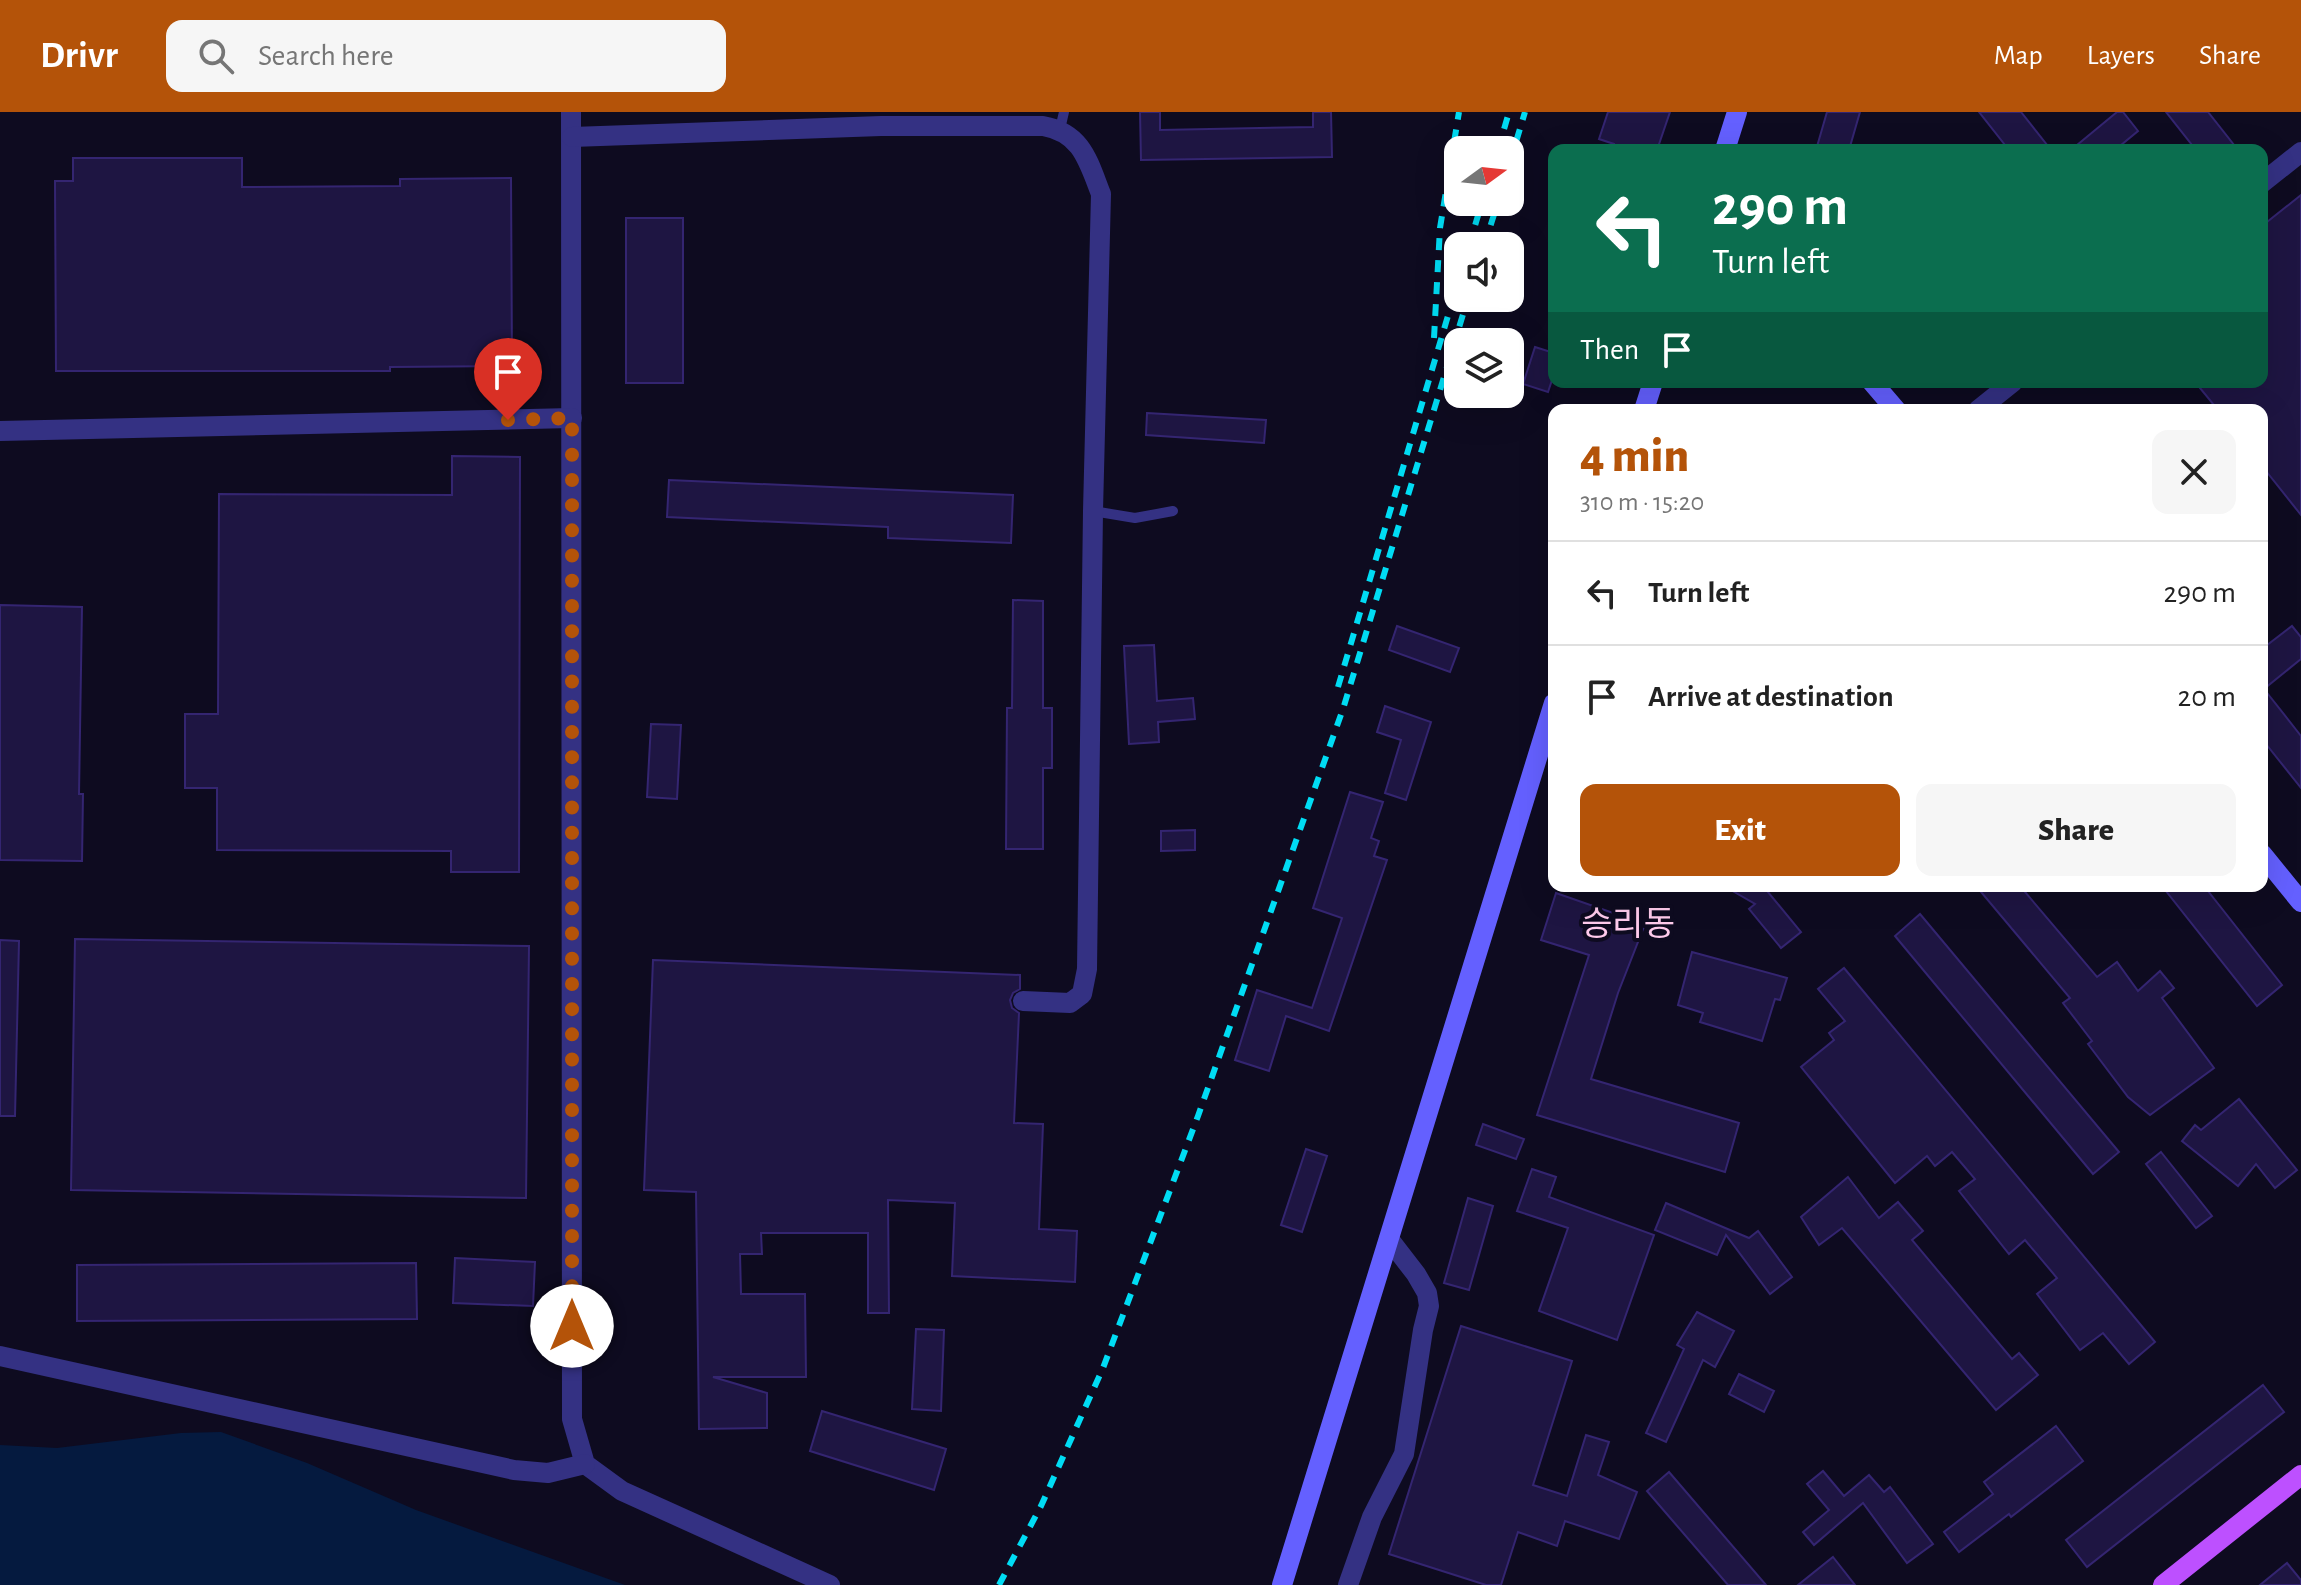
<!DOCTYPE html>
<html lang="en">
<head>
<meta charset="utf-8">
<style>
	body { margin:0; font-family:"Alegreya Sans","Noto Sans KR",sans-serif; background:#f6f6f6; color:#222; height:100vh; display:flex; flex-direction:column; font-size:30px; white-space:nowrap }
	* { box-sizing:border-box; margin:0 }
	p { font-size:26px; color:#767676 }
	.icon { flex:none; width:44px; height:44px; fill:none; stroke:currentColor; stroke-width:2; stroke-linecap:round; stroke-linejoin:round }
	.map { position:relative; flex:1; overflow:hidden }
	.details { position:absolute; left:1548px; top:292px; width:720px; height:488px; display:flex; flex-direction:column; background:#fff; border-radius:16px; box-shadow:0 8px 32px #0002 }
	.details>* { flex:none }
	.hud { position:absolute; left:1548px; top:32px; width:720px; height:244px; border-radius:16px; box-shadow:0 8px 32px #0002; background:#0b6e4f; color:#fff; overflow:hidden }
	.needle { width:52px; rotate:75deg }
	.controls { position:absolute; left:1444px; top:24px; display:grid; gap:16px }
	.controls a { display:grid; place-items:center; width:80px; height:80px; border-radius:16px; background:#fff; box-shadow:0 8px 32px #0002; font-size:40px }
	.pin { position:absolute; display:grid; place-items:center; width:68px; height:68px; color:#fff; margin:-82px -34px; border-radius:50% 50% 50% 0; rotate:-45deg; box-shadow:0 0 8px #0007 }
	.pin .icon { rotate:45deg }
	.me { position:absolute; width:88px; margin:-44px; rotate:0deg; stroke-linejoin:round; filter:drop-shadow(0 0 6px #0008) }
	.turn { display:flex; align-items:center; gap:28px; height:168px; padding:0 32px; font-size:36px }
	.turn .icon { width:104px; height:104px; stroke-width:2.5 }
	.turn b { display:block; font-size:56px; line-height:68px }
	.then { display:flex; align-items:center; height:76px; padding:0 32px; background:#0003; gap:16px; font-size:30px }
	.round { display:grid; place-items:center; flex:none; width:84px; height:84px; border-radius:16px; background:#f6f6f6 }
	.summary { display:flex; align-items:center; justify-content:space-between; height:136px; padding:0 32px }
	h1 { font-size:48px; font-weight:800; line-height:60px; color:#b45309 }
	.primary-button { display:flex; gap:16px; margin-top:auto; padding:16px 32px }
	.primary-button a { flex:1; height:92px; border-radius:16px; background:#b45309; color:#fff; font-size:32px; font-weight:800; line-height:92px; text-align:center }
	.primary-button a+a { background:#f6f6f6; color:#222 }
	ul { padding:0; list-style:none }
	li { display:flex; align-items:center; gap:24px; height:104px; padding:0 32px; border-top:2px solid #e0e0e0 }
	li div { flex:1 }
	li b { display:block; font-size:30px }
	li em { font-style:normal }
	header { display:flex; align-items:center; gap:48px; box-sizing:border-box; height:112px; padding:0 40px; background:#b45309; color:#fff }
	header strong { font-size:38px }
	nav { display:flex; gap:44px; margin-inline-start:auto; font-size:28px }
	.search { width:560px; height:72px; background:#f6f6f6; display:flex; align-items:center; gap:20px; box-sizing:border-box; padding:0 28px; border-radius:16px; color:#767676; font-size:30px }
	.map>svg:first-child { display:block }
	.water { fill:#051a3f }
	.building { fill:#1e1542; stroke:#342571; stroke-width:2 }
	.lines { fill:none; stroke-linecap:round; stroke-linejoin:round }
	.lane { stroke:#343183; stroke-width:10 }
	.street { stroke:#343183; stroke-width:20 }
	.secondary { stroke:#6460ff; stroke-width:20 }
	.primary { stroke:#bd50ff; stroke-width:20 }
	.rail { stroke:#00dcf4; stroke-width:6; stroke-dasharray:12 10; stroke-linecap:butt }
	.route { stroke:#b45309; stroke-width:14; stroke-dasharray:0 25.2 }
	.labels { text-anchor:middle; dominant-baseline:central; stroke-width:8; stroke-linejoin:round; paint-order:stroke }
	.quarter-label { font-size:34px; fill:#ffcbec; stroke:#0e0b20 }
</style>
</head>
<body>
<header>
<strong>Drivr</strong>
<div class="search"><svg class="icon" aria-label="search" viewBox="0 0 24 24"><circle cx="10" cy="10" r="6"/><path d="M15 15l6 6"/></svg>Search here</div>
<nav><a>Map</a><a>Layers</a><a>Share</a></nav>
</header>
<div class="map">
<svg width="2301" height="1473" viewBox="0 0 2301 1473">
	<rect width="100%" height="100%" fill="#0e0b20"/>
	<path class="water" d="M221,1320L307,1351L416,1398L625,1473H0V1333L57,1336L181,1321Z"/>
	<g class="building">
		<path d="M1140,0H1160V18L1313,15V0H1331L1332,45L1141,48Z"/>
		<path d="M1608,0H1670L1657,38H1612L1614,32L1599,27Z"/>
		<path d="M1827,0H1860L1849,38H1816Z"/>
		<path d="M1979,0H2021L2051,38H2009Z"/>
		<path d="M2117,0H2123L2138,19L2115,38H2071Z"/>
		<path d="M2166,0H2208L2238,38H2196Z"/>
		<path d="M73,46H242V75L400,74V67L511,66L512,254L390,255V259H56L55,69H73Z"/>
		<path d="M2301,83V403L2262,354V298H2218L2195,270H2262V114Z"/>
		<rect x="626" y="106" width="57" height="165"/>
		<path d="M1535,235L1554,241V262L1548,280L1523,272Z"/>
		<path d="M1147,301L1266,308L1264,331L1146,323Z"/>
		<path d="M452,344L520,345L519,760H451V739L217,738V676H185V602H218L219,382L452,383Z"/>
		<path d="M669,368L1013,383L1011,431L888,426V415L667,405Z"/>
		<path d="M1013,488L1043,489V596H1052V656H1043V737H1006L1007,596H1012Z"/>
		<path d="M0,493L82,495L79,682H83L82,749L0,748Z"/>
		<path d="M1397,514L1459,536L1450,560L1389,538Z"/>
		<path d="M2292,514L2301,525V547L2264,577L2301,624V676L2262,627V537Z"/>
		<path d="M1154,533L1157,589L1193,586L1195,607L1158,610L1159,630L1129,632L1124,534Z"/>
		<path d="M1385,594L1431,610L1406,688L1385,681L1401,628L1377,620Z"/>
		<path d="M651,612L681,613L677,687L647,685Z"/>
		<path d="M1350,680L1383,690L1371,726L1379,729L1374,744L1387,748L1329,919L1286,904L1269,959L1235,948L1257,878L1312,896L1342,806L1313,796Z"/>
		<path d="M1195,718V738L1161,739V719Z"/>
		<path d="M1724,774H1763L1801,820L1781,836L1749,797L1755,792Z"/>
		<path d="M1976,774H2020L2097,865L2117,850L2138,879L2160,859L2174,876L2162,886L2214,956L2150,1003L2128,985L2088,932L2092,929L2063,891L2070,886Z"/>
		<path d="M2162,774H2204L2282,873L2257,894Z"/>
		<path d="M1556,781L1645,812L1618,881L1591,967L1739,1011L1725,1060L1537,1003L1589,843L1541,828Z"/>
		<path d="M1920,802L2119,1040L2093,1062L1895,824Z"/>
		<path d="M75,827L529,834L526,1086L71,1078Z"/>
		<path d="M0,828L19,829L15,1004H0Z"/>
		<path d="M1692,840L1787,866L1780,888L1775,887L1762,929L1700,910L1703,901L1678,893Z"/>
		<path d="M653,848L1020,863V877L1013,881L1010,888L1012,896L1019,901L1014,1011L1043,1012L1039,1117L1077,1119L1075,1170L952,1164L955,1091L888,1088L889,1201H868V1121H761L762,1142H740L741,1182H805L806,1265H713L767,1281V1316L699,1317L696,1080L644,1078Z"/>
		<path d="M1844,856L2155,1230L2129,1252L2103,1221L2080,1238L2037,1182L2057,1166L2025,1128L2009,1142L1959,1079L1975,1067L1952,1040L1935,1054L1927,1044L1895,1071L1801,955L1834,928L1829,921L1845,909L1818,877Z"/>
		<path d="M2239,987L2297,1058L2275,1076L2256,1052L2238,1074L2182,1029L2195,1013L2201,1018Z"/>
		<path d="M1483,1012L1524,1027L1516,1047L1476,1033Z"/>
		<path d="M1306,1037L1327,1044L1302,1120L1281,1113Z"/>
		<path d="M2161,1040L2212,1104L2196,1116L2146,1052Z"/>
		<path d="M1532,1057L1556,1065L1549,1085L1654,1123L1617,1228L1539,1199L1568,1116L1517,1099Z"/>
		<path d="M1848,1065L1879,1106L1898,1090L1923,1119L1912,1128L2012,1247L2019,1241L2038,1263L1996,1298L1842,1116L1819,1133L1801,1105Z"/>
		<path d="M1468,1086L1493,1094L1469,1178L1444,1171Z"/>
		<path d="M1666,1091L1749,1126L1758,1119L1792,1165L1770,1182L1726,1123L1717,1143L1655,1118Z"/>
		<path d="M455,1146L535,1150L533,1194L453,1191Z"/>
		<path d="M416,1151L417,1207L77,1209V1153Z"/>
		<path d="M1697,1200L1734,1219L1715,1255L1703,1248L1666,1330L1646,1321L1684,1237L1677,1233Z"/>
		<path d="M1461,1214L1572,1249L1533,1373L1567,1384L1586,1323L1609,1330L1598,1363L1637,1380L1619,1427L1565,1409L1557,1434L1518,1420L1501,1473H1486L1389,1442Z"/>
		<path d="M916,1217L944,1218L941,1299L912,1297Z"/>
		<path d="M1739,1262L1774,1279L1764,1300L1729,1282Z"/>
		<path d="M2263,1273L2284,1300L2087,1455L2066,1428Z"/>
		<path d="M822,1299L946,1337L934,1378L810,1339Z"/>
		<path d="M2056,1314L2083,1349L2011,1405L2009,1402L1959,1440L1944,1420L1993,1382L1984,1370Z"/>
		<path d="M1823,1359L1844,1384L1869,1363L1884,1380L1890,1375L1933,1432L1907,1451L1863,1391L1814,1433L1803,1420L1829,1398L1807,1372Z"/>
		<path d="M1669,1360L1766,1473H1728L1647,1379Z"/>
		<path d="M1833,1445L1855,1473H1798Z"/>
		<path d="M2287,1451L2301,1468V1473H2260Z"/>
	</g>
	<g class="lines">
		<g class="lane">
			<path d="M1060,17L1064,0"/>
			<path d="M1093,399L1135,406L1173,399"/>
		</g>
		<g class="street">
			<path d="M571,0L572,1307L585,1352L622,1379L830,1473"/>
			<path d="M572,25L881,14H1043C1082,21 1088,49 1101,82L1093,399L1087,857L1082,882L1070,891L1023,889"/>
			<path d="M2262,71L2301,40"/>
			<path d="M1978,298L2013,270"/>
			<path d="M0,319L572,306"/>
			<path d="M0,1244L514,1358L548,1361L585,1352"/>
			<path d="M1348,1473L1372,1405L1404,1342L1423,1218L1429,1194L1427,1181L1416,1162L1389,1127"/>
		</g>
		<g class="secondary">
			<path d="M1725,38L1737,0"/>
			<path d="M1872,270L1896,298"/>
			<path d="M1644,298L1653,270"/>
			<path d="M2262,742L2301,790"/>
			<path d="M1282,1473L1554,591"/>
		</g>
		<path class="primary" d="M2163,1473L2301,1363"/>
		<g class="rail">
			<path d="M1498,38L1509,0"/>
			<path d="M1510,50L1525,0"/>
			<path d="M1469,134L1482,90"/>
			<path d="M1484,134L1498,90"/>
			<path d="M1434,226L1440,116L1459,0"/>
			<path d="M1338,575L1458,170"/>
			<path d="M999,1473L1041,1394L1103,1256L1198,1004L1343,597L1468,186"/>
		</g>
	</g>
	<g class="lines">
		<path class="route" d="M508,308L572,306V1214"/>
	</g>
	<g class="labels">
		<g class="quarter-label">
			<text x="1628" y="813">승리동</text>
		</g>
	</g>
</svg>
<div class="controls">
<a><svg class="needle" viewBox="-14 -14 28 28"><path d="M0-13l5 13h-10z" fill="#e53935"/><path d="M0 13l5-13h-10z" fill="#767676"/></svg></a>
<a><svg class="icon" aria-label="sound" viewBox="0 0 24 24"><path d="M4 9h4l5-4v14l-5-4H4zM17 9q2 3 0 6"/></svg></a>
<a><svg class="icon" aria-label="layers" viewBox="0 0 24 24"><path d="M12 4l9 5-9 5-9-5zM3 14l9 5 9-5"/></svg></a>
</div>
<div class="pin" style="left:508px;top:308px;background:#d93025"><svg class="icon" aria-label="arrive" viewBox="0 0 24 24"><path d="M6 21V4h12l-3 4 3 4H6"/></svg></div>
<svg class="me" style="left:572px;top:1214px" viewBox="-20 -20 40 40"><circle r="19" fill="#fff"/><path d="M0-13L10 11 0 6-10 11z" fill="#b45309"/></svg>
<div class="hud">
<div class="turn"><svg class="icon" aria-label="left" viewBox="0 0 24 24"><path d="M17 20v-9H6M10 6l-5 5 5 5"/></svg><div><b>290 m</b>Turn left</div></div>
<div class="then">Then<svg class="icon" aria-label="arrive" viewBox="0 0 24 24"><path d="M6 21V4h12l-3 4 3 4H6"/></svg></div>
</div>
<section class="details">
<div class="summary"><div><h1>4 min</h1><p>310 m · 15:20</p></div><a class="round"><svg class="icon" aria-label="close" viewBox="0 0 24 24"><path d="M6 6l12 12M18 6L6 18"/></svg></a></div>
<ul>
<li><svg class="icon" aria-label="left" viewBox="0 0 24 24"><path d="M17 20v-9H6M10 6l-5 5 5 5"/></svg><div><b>Turn left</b></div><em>290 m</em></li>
<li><svg class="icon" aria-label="arrive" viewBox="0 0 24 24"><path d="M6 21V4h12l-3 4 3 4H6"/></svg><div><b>Arrive at destination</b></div><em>20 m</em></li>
</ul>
<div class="primary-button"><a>Exit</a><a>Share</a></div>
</section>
</div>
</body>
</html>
